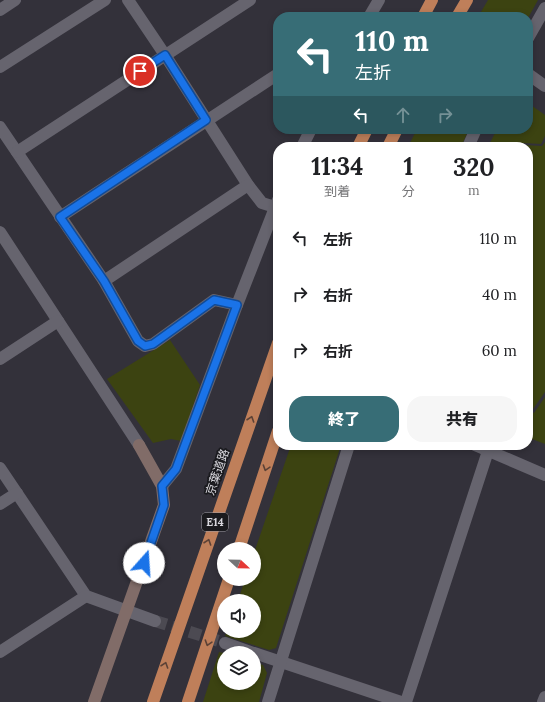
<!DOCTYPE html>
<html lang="ja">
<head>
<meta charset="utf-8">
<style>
	body { margin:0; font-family:Lora,"Noto Sans JP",serif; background:#f6f6f6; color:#202124; height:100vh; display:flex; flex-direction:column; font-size:15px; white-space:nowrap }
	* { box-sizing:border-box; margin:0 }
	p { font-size:13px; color:#757577 }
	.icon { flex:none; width:22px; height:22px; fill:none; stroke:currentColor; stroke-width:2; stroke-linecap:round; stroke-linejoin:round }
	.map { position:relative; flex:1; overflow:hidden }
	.drawer { position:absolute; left:273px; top:142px; width:260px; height:308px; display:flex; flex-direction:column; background:#fff; border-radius:16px; box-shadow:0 2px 6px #0003 }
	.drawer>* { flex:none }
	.hud { position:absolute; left:273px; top:12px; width:260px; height:122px; border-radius:16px; box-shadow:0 2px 6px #0003; background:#376d76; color:#fff; overflow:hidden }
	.needle { width:26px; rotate:112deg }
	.controls { position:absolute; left:217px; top:542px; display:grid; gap:8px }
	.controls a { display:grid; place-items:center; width:44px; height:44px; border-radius:50%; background:#fff; box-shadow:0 2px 6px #0003; font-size:20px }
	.pin { position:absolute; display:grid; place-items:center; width:34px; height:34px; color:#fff; margin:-17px; border:2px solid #fff; border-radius:50%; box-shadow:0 1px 4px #0007 }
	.me { position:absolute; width:44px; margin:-22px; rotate:19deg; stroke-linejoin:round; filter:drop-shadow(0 0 3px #0008) }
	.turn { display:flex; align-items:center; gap:14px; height:84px; padding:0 16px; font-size:18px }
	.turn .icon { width:52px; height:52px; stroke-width:2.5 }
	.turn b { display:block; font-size:28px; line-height:34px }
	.lanes { display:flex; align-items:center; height:38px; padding:0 16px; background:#0003; justify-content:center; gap:20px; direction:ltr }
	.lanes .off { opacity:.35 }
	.eta { display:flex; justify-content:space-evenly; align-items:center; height:68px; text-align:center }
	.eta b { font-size:24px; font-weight:800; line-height:28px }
	.action { display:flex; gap:8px; margin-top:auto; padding:8px 16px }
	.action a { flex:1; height:46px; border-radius:16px; background:#376d76; color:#fff; font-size:16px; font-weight:800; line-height:46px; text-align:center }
	.action a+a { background:#f6f6f6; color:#202124 }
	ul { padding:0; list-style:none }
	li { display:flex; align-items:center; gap:12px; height:56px; padding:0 16px }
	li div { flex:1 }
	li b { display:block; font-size:15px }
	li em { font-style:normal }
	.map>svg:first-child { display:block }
	.green { fill:#3c4311 }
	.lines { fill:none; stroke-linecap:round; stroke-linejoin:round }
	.street-tunnel { stroke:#4c4a52; stroke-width:12; stroke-dasharray:12 6; stroke-linecap:butt }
	.street { stroke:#66646e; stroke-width:12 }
	.secondary { stroke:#816c68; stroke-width:12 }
	.highway { stroke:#bf7f5a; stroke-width:12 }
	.oneway { stroke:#5c4236 }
	.route-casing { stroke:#114b97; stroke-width:10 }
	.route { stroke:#1a73e8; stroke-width:7 }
	.labels { text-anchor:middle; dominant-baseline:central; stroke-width:3.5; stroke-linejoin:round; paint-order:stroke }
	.shield { fill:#1a1a1e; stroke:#9f9ea4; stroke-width:1 }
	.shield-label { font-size:11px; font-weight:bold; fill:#d8d7dd }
	.street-label { font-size:12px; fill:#d8d7dd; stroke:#1a1a1e }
</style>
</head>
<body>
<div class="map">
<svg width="545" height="702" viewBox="0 0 545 702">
	<rect width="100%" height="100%" fill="#33313a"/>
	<g class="green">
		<path d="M488,0H538L528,18L478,17Z"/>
		<path d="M528,103L545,115V136L541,144L523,143L521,147H488L497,129H528Z"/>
		<path d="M417,129H469L461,147H408Z"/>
		<path d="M545,142V392L533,409L528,405V147H523L525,145L542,146Z"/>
		<path d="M170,340L200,385L181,441L171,439L153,443L107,379Z"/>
		<path d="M545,397V444L532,439L528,446L526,445H528V409L534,413Z"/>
		<path d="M291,445H341L276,648L269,650L225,636L227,631H254V601H238L245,579H254V553Z"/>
		<path d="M219,652L224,653V683H254V662L263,665L267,673L259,702H203Z"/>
	</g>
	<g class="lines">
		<path class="street-tunnel" d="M155,621L225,643"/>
		<g class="street">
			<path d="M128,0L165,55L248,185L262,203L275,207"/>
			<path d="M0,10L15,0"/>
			<path d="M369,17L379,0"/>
			<path d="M528,38L545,8"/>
			<path d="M0,67L105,0"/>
			<path d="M528,74L545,86"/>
			<path d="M0,127L104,281L138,341L145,346L153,344L214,300L237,305"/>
			<path d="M302,147L311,129"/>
			<path d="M468,147L476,129"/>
			<path d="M17,152L250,0"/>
			<path d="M60,217L278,74"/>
			<path d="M0,232L139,445"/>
			<path d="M104,281L248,185"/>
			<path d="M0,359L58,321"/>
			<path d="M475,445L545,475"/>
			<path d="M0,468L86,596L155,621"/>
			<path d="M162,486L176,469L237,305L278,200"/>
			<path d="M0,504L17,493"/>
			<path d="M225,643L253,653"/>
			<path d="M0,652L86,596"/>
			<path d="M254,653L401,702"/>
			<path d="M268,702L349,445"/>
			<path d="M406,702L488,451"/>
			<path d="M543,702L545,697"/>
		</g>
		<path class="secondary" d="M94,702L164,505L162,486L139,445"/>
		<g class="highway">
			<path d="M423,17L432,0"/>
			<path d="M457,17L467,0"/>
			<path d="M358,147L367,129"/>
			<path d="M388,147L397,129"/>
			<path d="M239,549L278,431"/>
			<path d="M153,702L278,343"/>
			<path d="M188,702L229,579"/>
		</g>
	</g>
	<defs><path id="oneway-chevron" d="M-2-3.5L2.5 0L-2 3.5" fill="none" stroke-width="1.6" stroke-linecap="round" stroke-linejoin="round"/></defs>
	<g class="oneway">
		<use href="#oneway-chevron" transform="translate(251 419) rotate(-71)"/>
		<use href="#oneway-chevron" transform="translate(266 468) rotate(108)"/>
		<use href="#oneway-chevron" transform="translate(208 542) rotate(-71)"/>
		<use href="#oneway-chevron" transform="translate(208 643) rotate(108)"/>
		<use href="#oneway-chevron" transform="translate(165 665) rotate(-71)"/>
	</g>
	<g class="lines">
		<g class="route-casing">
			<path id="route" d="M140,71L165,55L206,120L60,217L104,281L138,341L145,346L153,344L214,300L237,305L176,469L162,486L164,505L144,563"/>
		</g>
		<use href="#route" class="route"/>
	</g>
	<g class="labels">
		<rect class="shield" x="202" y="513" width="26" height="18" rx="3"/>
		<g class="shield-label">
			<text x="215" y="522">E14</text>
		</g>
		<g class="street-label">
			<text transform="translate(217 472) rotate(-71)">京葉道路</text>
		</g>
	</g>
</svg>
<div class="controls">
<a><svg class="needle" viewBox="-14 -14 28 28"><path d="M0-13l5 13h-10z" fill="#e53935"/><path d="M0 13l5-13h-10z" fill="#757577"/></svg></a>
<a><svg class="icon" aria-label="sound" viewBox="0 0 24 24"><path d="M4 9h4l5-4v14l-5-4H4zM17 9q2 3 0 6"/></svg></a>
<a><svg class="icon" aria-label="layers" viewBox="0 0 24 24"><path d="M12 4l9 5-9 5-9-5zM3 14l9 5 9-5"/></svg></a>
</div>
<div class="pin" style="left:140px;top:71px;background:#d93025"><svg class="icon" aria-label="arrive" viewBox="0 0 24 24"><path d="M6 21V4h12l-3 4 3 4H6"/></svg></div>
<svg class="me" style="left:144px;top:563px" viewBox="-20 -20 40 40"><circle r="19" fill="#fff"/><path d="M0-13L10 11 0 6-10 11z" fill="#1a73e8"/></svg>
<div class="hud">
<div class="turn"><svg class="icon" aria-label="left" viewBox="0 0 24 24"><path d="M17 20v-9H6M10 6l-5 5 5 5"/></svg><div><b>110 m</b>左折</div></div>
<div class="lanes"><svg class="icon" aria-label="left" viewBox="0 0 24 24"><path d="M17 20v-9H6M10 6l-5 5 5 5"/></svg><svg class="icon off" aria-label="ahead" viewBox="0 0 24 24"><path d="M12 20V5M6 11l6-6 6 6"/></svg><svg class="icon off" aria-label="right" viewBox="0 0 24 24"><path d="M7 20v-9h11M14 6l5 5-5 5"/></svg></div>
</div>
<section class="drawer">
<div class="eta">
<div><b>11:34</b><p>到着</p></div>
<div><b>1</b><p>分</p></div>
<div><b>320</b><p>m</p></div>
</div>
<ul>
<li><svg class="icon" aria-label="left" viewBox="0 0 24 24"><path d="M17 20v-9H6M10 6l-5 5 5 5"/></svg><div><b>左折</b></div><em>110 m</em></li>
<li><svg class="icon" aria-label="right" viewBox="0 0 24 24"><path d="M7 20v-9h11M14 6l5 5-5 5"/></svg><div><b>右折</b></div><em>40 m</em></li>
<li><svg class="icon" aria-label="right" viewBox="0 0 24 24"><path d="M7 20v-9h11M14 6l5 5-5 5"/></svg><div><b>右折</b></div><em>60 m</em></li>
</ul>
<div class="action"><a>終了</a><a>共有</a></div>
</section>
</div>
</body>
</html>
